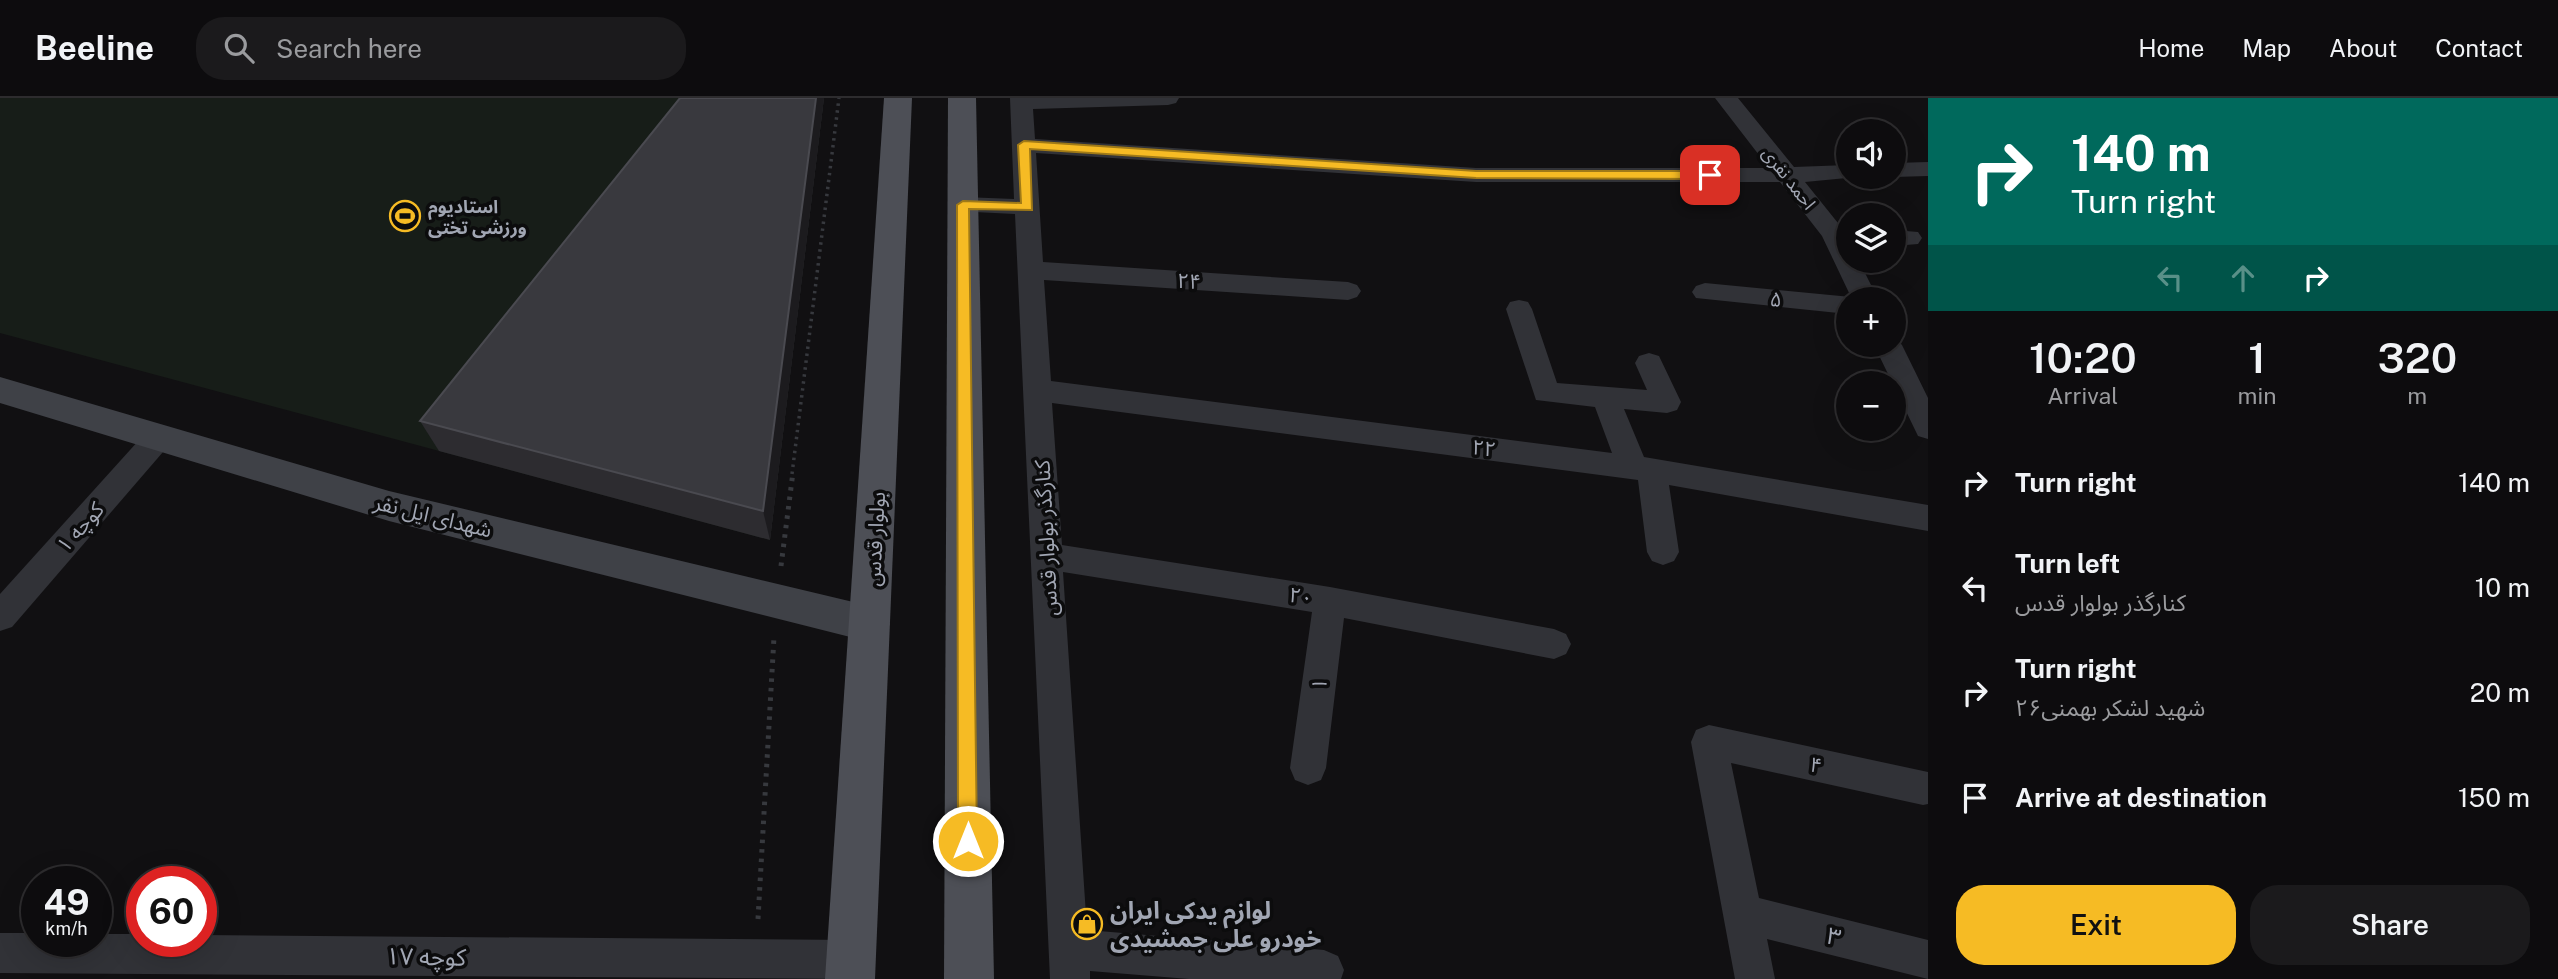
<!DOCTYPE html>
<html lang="en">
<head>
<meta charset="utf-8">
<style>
	body { margin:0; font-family:"Public Sans","Noto Sans Arabic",sans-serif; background:#1b1a1c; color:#f1f3f6; height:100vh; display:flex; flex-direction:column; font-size:26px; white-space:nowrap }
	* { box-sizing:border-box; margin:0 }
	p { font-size:23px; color:#9a9b9e }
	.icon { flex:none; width:38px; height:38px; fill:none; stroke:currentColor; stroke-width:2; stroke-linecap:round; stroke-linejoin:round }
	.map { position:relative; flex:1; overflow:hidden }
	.details { display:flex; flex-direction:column; background:#0d0c0e; width:630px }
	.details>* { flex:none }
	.banner { background:#00695c; color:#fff; overflow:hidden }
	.controls { position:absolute; left:1836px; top:21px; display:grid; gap:14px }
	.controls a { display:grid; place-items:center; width:70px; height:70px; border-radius:50%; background:#0d0c0e; box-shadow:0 7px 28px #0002,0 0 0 2px #2d2c2e; font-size:35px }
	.speed { position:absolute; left:21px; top:768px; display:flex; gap:14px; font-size:35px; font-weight:700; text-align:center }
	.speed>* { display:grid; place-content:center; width:91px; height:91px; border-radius:50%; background:#0d0c0e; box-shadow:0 7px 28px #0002,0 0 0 2px #2d2c2e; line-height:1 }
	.speed small { font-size:18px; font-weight:400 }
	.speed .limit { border:10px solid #d22; background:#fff; color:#111 }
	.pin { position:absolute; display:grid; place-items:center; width:60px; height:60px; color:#fff; margin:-30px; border-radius:14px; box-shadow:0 4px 10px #0006 }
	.me { position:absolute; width:77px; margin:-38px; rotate:0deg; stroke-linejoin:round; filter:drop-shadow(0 0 5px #0008) }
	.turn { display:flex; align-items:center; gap:24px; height:147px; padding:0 28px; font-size:32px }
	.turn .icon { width:91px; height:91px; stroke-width:2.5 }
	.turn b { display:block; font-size:49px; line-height:60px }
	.lanes { display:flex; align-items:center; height:66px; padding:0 28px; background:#0003; justify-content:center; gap:35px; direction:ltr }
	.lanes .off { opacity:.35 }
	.eta { display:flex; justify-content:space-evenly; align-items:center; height:119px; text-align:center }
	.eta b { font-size:42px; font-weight:600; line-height:49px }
	.action { display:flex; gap:14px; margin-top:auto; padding:14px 28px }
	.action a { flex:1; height:80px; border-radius:28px; background:#f6bb24; color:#111; font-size:28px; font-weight:600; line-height:80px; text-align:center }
	.action a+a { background:#1b1a1c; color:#f1f3f6 }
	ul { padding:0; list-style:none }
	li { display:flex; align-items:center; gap:21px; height:105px; padding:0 28px }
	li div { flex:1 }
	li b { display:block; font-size:26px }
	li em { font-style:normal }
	header { display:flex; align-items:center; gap:42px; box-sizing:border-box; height:98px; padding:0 35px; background:#0d0c0e; border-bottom:2px solid #2d2c2e }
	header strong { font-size:33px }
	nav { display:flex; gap:38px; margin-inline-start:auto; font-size:24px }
	.search { width:490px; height:63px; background:#1b1a1c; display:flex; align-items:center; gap:18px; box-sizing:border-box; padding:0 24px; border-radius:28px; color:#9a9b9e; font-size:26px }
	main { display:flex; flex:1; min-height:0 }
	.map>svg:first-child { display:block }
	.green { fill:#171d18 }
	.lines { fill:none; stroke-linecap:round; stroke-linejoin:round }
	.path-far1 { stroke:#37393e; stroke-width:3.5; stroke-dasharray:2.5 4.5; stroke-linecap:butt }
	.path { stroke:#37393e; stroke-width:5; stroke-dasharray:3.5 6; stroke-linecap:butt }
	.street { fill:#313237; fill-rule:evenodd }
	.secondary { fill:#3f4147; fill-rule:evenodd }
	.primary { fill:#4d4f56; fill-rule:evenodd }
	.wall { fill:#2d2c30 }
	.shaded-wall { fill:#1c1b1e }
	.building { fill:#39393e; stroke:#4a4a50; stroke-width:2 }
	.route { fill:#f6bb24; stroke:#a07a17; stroke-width:2 }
	.labels { text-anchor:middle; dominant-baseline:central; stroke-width:7; stroke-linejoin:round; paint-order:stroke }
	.far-street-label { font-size:18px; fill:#a1a6b3; stroke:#0c0c0d }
	.far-poi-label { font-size:18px; font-weight:bold; fill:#a1a6b3; stroke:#0c0c0d; text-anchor:start }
	.street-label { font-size:21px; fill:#a1a6b3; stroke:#0c0c0d }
	.near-poi-label { font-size:24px; font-weight:bold; fill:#a1a6b3; stroke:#0c0c0d; text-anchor:start }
	.near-street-label { font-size:24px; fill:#a1a6b3; stroke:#0c0c0d }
</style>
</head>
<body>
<header>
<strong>Beeline</strong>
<div class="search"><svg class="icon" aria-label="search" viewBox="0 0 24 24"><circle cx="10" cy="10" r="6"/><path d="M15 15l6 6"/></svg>Search here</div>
<nav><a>Home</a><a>Map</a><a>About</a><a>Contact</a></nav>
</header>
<main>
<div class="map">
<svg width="1928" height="881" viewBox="0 0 1928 881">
	<rect width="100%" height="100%" fill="#111012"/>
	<path class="green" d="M0,0H824L770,442L0,235Z"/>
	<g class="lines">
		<path class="path-far1" d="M792,376L839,0"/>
		<g class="path">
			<path d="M781,468L793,374"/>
			<path d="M758,821L774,539"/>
		</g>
		<g class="street">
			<path d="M1010,0H1179L1176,5L1168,7L1033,11L1035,41L1476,70H1769L1715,0H1738L1794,69L1848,67V79H1857L1805,84L1846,135L1848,163H1859L1878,201H1848V216L1696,200L1692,194L1696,188L1705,185L1851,199L1822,138L1780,84H1476L1036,55L1043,164L1348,184L1357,187L1361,193L1357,199L1348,202L1044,182L1051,283L1612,355L1595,309L1536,302L1506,211L1510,204L1519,202L1528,204L1532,211L1557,285L1647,292L1635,265L1639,258L1649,255L1659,258L1681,304L1677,312L1667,315L1624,311L1644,359L1928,407V433L1669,387L1679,454L1674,463L1663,467L1652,463L1647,454L1638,382L1052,305L1062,447L1330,489L1554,531L1566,536L1571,546L1566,556L1554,561L1344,520L1326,670L1321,682L1308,687L1295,682L1290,670L1312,514L1063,474L1087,832L1324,852L1338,858L1344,872L1341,881H1189L1090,873V881H1050L1015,116L954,113L951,107L954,101L963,99L1014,101Z"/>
			<path d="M1928,64V78L1894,79H1892L1894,65Z"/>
			<path d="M1894,132L1918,134L1922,140L1918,146L1894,148Z"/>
			<path d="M1894,239L1902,247L1928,300V341L1918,338L1874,247H1894Z"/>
			<path d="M159,328L169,331L174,339L169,347L12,529L0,533V496L149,331Z"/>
			<path d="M1709,627L1928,674V706L1923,707L1731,665L1759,800L1928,842V881L1767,841L1775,881H1735L1691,644L1696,632Z"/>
			<path d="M0,835H37V844H96V836H142V844H201V837L851,842L865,848L871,862L865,876L854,881L0,875Z"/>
		</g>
		<path class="secondary" d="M0,279L389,393L870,508L884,514L890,526L884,538L870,544L389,423L0,305Z"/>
		<g class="primary">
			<path d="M884,0H912L875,881H825Z"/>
			<path d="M948,0H976L994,881H944Z"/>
		</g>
	</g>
	<path class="wall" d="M680,0H824L770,442L439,353L420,323Z"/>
	<path class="shaded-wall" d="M816,0H824L770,442L763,413Z"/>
	<path class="building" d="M680,0H816L763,413L420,323Z"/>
	<path class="route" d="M1024,43L1476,73H1710L1716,77L1710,81L1476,80L1030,51L1032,112L969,111L977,743L974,750L968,752L961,750L958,743L957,107L963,103L1021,105L1018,47Z"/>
	<defs>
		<g id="stadium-ring" transform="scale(1.575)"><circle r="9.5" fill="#0c0c0d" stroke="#f6bb24" stroke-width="1.5"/><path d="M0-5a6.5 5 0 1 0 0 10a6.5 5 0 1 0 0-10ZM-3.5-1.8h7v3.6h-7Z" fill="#f6bb24"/></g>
		<g id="shop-ring" transform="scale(1.575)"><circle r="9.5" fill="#0c0c0d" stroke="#f6bb24" stroke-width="1.5"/><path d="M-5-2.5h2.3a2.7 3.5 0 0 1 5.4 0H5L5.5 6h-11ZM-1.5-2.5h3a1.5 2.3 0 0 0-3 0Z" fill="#f6bb24"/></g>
	</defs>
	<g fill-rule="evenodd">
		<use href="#stadium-ring" x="405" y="118"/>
		<use href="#shop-ring" x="1087" y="826"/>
	</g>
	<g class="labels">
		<g class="far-street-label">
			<text transform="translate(1789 80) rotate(52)">احمد نفری</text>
		</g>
		<g class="far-poi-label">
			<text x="428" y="108">استادیوم<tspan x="428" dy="21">ورزشی تختی</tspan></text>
		</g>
		<g class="street-label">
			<text transform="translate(1189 183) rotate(4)">۲۴</text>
			<text transform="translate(1776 201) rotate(5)">۵</text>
			<text transform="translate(1484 350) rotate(7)">۲۲</text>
			<text transform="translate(433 418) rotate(14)">شهدای ایل نفر</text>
			<text transform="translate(80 429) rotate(-48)">کوچه ۱</text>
			<text transform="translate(1046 440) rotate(-93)">کنارگذر بولوار قدس</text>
			<text transform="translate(875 441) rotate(-87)">بولوار قدس</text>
			<text transform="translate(1301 498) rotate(9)">۲۰</text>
			<text transform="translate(1319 586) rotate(-83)">۱</text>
			<text transform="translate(1816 667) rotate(12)">۴</text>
		</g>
		<g class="near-poi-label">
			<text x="1110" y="812">لوازم یدکی ایران<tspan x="1110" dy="28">خودرو علی جمشیدی</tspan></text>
		</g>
		<g class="near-street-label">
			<text transform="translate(1834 838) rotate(14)">۳</text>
			<text transform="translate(426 858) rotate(1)">کوچه ۱۷</text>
		</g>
	</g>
</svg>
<div class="controls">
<a><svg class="icon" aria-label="sound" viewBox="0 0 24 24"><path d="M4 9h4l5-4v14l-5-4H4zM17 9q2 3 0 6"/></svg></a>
<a><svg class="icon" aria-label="layers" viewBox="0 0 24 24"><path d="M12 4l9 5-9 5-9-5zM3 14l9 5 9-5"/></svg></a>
<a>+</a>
<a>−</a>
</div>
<div class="speed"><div>49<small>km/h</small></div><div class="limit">60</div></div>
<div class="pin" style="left:1710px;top:77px;background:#d93025"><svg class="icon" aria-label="arrive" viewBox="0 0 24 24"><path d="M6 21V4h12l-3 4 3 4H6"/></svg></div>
<svg class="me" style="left:968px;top:743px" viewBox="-20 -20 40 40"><circle r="17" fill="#f6bb24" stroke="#fff" stroke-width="3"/><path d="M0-11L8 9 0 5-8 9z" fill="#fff"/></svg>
</div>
<section class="details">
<div class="banner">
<div class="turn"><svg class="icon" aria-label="right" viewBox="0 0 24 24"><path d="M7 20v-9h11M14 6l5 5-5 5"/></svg><div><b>140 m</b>Turn right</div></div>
<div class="lanes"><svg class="icon off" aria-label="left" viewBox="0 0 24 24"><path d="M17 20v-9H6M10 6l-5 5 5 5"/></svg><svg class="icon off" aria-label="ahead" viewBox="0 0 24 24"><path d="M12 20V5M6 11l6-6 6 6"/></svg><svg class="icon" aria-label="right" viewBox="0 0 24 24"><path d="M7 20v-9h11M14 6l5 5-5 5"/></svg></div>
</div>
<div class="eta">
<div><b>10:20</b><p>Arrival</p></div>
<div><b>1</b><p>min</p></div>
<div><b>320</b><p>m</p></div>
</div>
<ul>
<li><svg class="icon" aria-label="right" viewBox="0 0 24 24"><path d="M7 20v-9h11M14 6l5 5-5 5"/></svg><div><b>Turn right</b></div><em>140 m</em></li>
<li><svg class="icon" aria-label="left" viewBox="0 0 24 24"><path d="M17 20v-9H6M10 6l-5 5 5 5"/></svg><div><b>Turn left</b><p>کنارگذر بولوار قدس</p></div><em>10 m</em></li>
<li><svg class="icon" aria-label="right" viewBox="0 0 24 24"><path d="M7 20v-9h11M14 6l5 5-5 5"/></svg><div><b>Turn right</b><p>شهید لشکر بهمنی۲۶</p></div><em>20 m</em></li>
<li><svg class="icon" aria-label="arrive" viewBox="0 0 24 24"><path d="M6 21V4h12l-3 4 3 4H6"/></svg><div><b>Arrive at destination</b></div><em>150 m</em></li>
</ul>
<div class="action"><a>Exit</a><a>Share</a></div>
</section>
</main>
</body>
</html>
